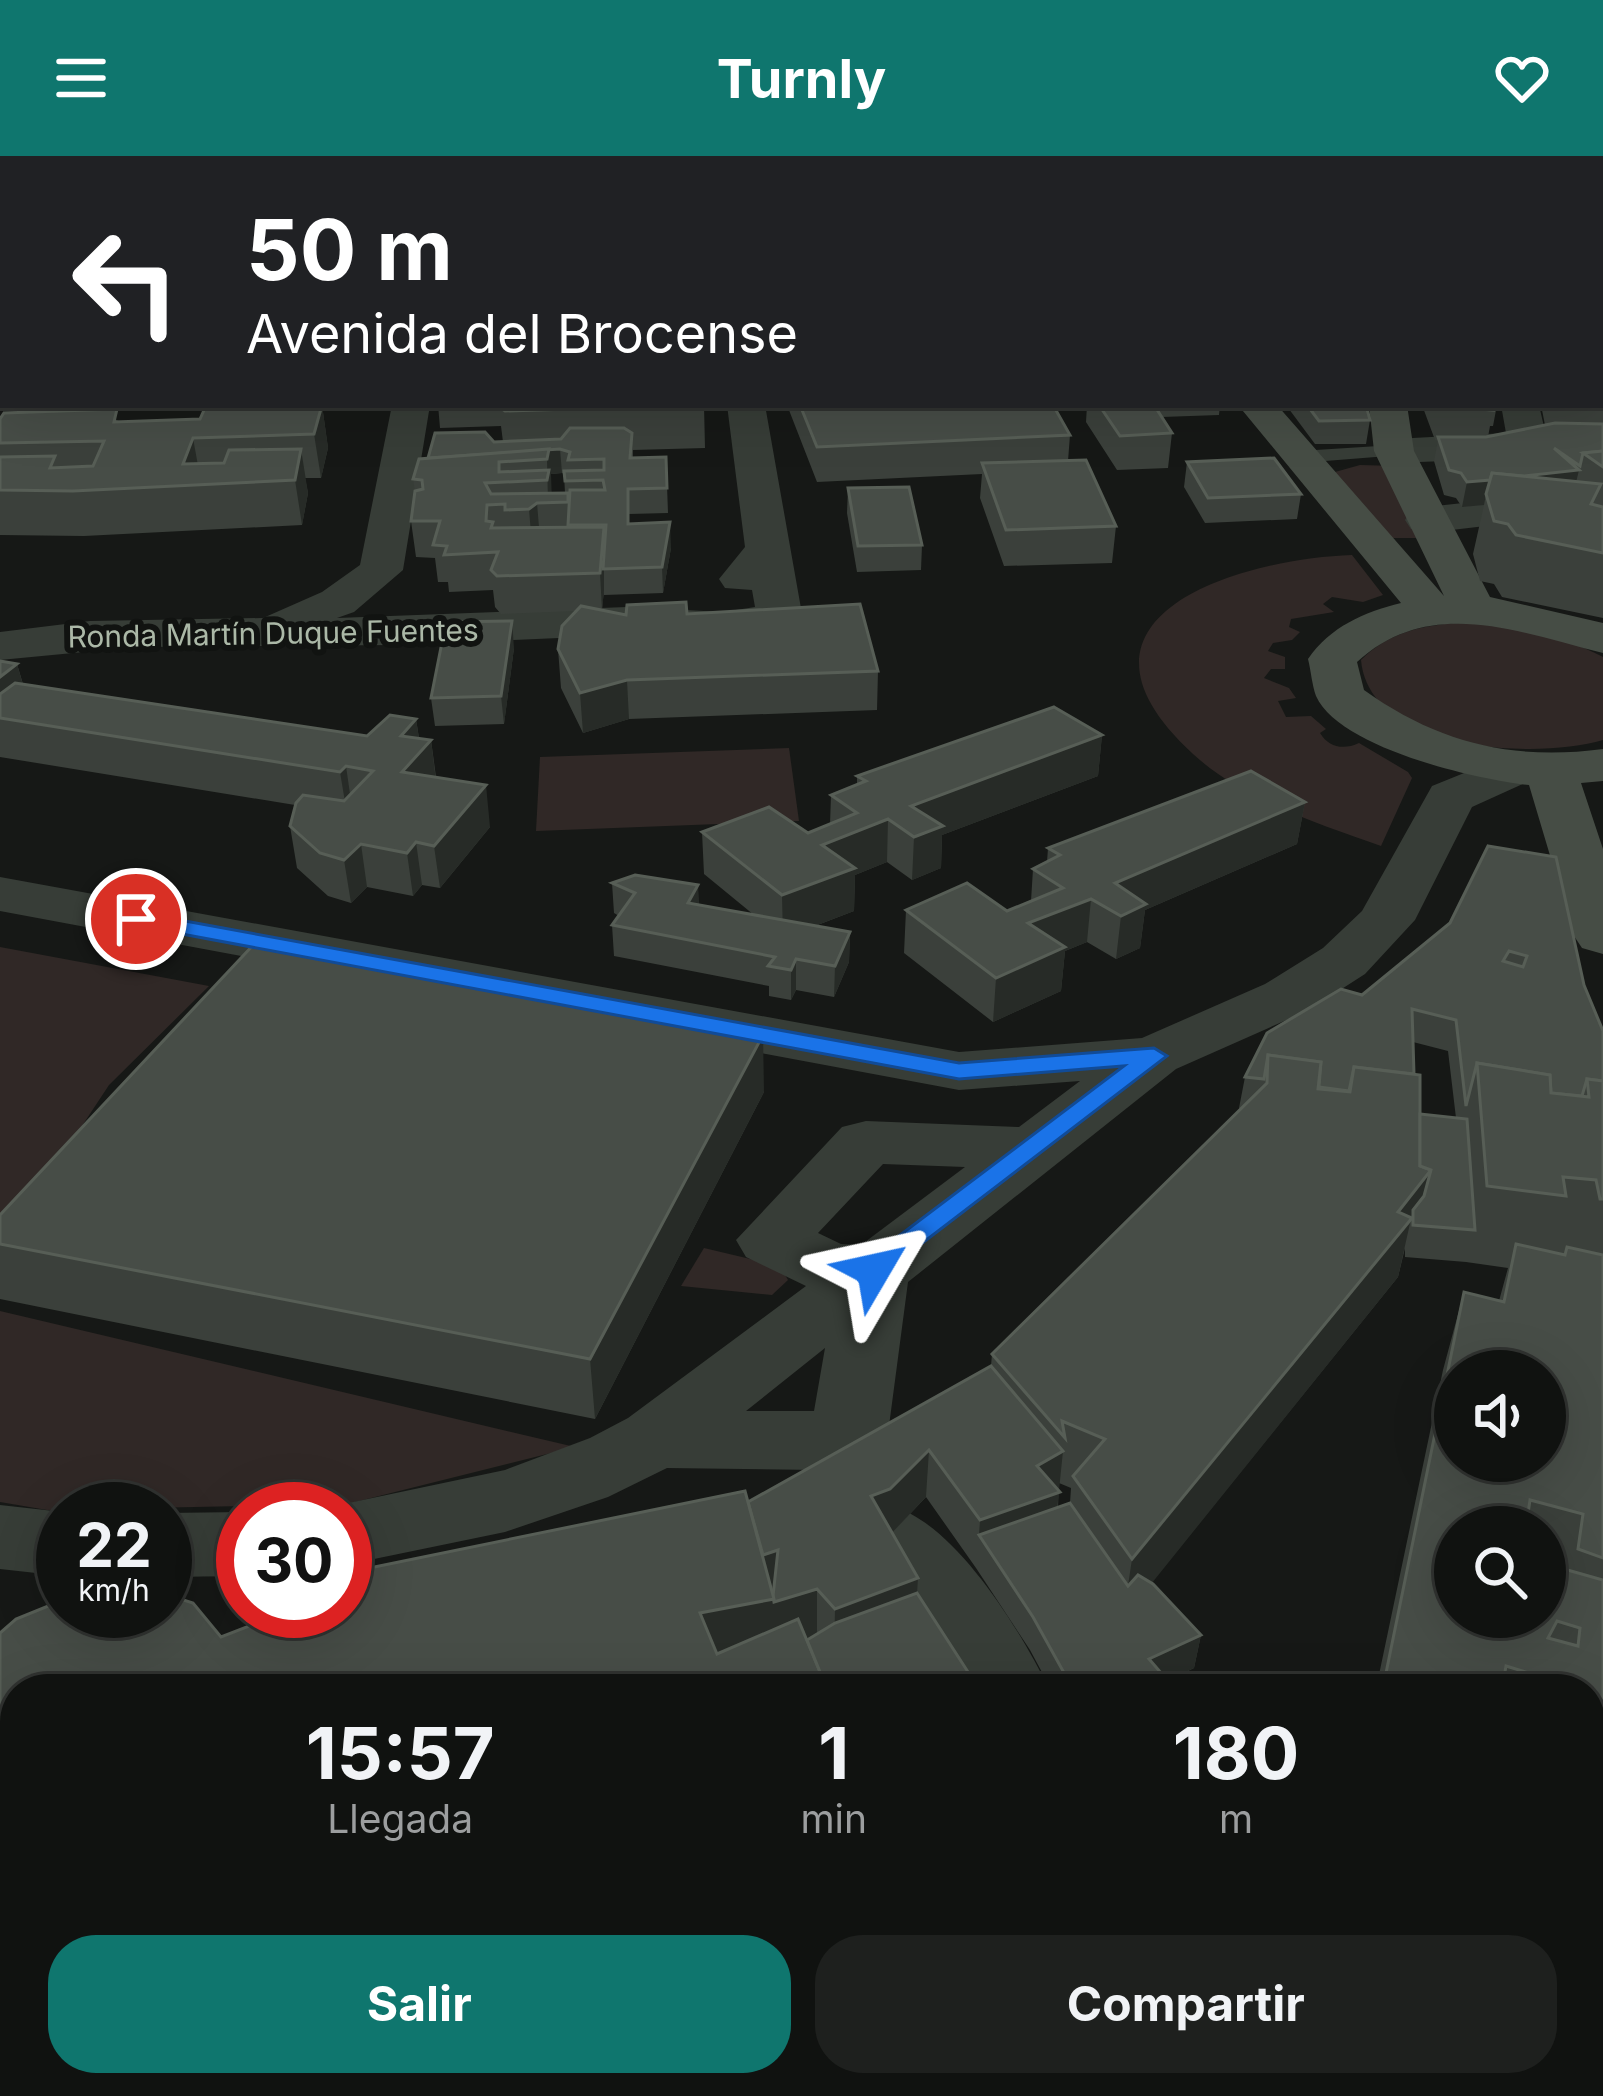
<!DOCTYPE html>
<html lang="es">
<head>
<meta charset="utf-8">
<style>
	body { margin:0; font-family:Inter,sans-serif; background:#1e201e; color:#f1f3f6; height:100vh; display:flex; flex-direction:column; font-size:45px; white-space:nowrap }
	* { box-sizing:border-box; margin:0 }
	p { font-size:39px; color:#9c9e9f }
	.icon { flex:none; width:66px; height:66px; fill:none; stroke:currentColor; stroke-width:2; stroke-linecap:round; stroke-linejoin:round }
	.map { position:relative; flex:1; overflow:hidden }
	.drawer { position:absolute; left:0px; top:1518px; width:1605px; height:423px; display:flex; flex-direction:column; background:#101210; border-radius:48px 48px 0 0; box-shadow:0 12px 48px #0002,0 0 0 3px #303230 }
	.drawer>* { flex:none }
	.guide { position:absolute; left:0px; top:0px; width:1605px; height:252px; box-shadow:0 12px 48px #0002,0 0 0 3px #303230; background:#202124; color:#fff; overflow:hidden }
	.fabs { position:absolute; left:1434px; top:1194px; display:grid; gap:24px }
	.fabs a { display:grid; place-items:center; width:132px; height:132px; border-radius:50%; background:#101210; box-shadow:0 12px 48px #0002,0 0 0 3px #303230; font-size:60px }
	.speed { position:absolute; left:36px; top:1326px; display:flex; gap:24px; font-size:60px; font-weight:700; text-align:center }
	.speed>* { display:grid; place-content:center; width:156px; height:156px; border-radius:50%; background:#101210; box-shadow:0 12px 48px #0002,0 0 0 3px #303230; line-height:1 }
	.speed small { font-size:30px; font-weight:400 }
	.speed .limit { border:18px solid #d22; background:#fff; color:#111 }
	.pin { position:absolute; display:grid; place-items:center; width:102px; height:102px; color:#fff; margin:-51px; border:6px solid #fff; border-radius:50%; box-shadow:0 3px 12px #0007 }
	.me { position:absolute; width:132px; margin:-66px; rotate:54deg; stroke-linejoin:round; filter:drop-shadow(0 0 9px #0008) }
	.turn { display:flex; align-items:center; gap:42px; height:252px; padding:0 48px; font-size:54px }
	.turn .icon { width:156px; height:156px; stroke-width:2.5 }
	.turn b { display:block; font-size:84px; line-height:102px }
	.eta { display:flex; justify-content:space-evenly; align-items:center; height:204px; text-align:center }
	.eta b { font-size:72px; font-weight:700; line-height:84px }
	.action { display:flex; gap:24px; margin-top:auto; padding:24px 48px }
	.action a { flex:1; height:138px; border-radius:48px; background:#0f766e; color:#fff; font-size:48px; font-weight:700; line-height:138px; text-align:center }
	.action a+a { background:#1e201e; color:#f1f3f6 }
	header { display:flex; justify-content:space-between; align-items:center; height:156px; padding:0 48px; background:#0f766e; color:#fff; font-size:54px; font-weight:700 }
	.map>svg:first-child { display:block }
	.green { fill:#302826 }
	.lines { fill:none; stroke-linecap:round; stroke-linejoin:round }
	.service { fill:#373d37; fill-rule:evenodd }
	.minor { fill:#373d37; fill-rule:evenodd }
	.secondary { fill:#464d45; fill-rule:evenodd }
	.wall { fill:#3b403b; fill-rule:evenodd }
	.shaded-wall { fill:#272b27 }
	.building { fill:#474d47; stroke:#575e56; stroke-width:3; fill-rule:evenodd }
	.route { fill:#1a73e8; stroke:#114b97; stroke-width:3 }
	.labels { text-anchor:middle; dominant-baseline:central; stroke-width:12; stroke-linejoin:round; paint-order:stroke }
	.far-street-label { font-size:30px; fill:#abb8a7; stroke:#111311 }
</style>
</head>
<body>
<header><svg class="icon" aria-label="menu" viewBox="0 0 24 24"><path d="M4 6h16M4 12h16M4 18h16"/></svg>Turnly<svg class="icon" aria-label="heart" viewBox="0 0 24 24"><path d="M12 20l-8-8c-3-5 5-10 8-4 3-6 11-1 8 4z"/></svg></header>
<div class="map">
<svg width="1603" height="1940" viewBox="0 0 1603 1940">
	<rect width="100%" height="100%" fill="#161816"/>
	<g class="green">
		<path d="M1360,309L1396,310L1426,382H1379L1335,316Z"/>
		<path d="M1352,399L1383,439L1363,446L1332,441L1323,448L1334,456L1291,463L1289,471L1300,476L1292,484L1273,487L1268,495L1285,501V513H1271L1264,522L1289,532L1296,542L1278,545L1286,561L1311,560L1326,573L1320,577C1329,592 1344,594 1359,587L1408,616L1412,622L1381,690C1319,668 1243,644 1193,598C1045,462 1236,403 1352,399Z"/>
		<path d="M1453,467C1502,468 1559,477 1603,501V584C1536,604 1369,596 1361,504C1387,478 1416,471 1453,467Z"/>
		<path d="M789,592L799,665L536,675L540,601Z"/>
		<path d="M0,791L209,830L109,929L0,1094Z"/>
		<path d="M704,1092L780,1110L788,1124L772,1139L681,1130Z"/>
		<path d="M0,1155L575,1291L347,1348L47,1354L0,1346Z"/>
	</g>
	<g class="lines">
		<path class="service" d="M1394,289L1401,291V299L1300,307L1290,301L1300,295Z"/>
		<g class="minor">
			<path d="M121,0H149L120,3Z"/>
			<rect x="444" y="0" width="28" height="3"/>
			<path d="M682,0H710L711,3H683Z"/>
			<path d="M1078,0H1180L1076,3Z"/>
			<rect x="0" y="58" width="3" height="18"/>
			<path d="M392,249H430L403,414L354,456L337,462L627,451L723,456L755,451L752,434L725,432L719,423L745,391L727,249H765L802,458L795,468L777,475L723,484L627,479L397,489L136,491L0,504V476L90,465L263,462L322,436L360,409Z"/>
			<path d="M1501,249H1539L1547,284L1541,292L1496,303L1394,307L1380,303L1374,295L1380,287L1394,283L1506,277Z"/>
			<path d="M1603,332V356L1426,377L1411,373L1405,364L1411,355L1426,351Z"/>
			<path d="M1516,596L1534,601L1542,612L1534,623L1472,651L1415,764L1365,818L1309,854L1176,913L908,1126L887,1285L905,1332L895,1351C957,1371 1021,1475 1049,1533H958L918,1468L859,1404L847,1381L858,1360L837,1354L819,1314L667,1312L608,1341L505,1376L345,1409V1353H320L505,1314L590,1282L628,1262L806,1130L746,1101L736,1084L842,971L866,965L1019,971L1080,925L959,934L0,755V721L959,896L1142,882L1265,828L1323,792L1362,755L1432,630ZM883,1008L965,1011L861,1089L841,1088L818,1077ZM825,1192L814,1255H746Z"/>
			<path d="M0,1349L63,1356V1420L0,1413Z"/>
			<path d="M243,1356V1420L165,1421V1357Z"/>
			<path d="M1590,1901L1603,1918V1940H1402L1408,1926H1590Z"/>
			<path d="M1202,1926H1309L1315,1940H1208Z"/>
		</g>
		<g class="secondary">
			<path d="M1032,0H1061L1063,3H1034Z"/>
			<path d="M1447,0H1476L1445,3Z"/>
			<path d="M1238,249H1277L1444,440L1374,295L1369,249H1407L1414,295L1490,441L1603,467V497C1519,476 1430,439 1357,506L1364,534C1438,587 1513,605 1603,593V625L1581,627L1603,693V798L1582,792L1574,780L1529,629C1478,624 1339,592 1316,540C1312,529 1311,515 1308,503C1330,471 1364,456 1401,447Z"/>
		</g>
	</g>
	<g class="wall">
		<rect x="486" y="0" width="177" height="3"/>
		<path d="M713,0H1023V3H714Z"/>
		<path d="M1180,0H1436L1434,3H1180Z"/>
		<path d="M3,9V56L0,57V12Z"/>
		<path d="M1602,94H1603V462L1502,441L1494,428L1480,425L1473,398L1484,349L1462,351L1456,342L1444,339L1434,305L1438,284H1435L1422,249H1497L1493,270H1490L1488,281L1545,269L1541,249H1602Z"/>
		<path d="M322,249L328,292L321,322H305L308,337L302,369L84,380L0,379V263L28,256L27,251L100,254L120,266L200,263Z"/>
		<path d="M438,249H704L705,292L633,294V302L666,301L668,357L629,358V368L671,392L663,437L604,439V434L602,454L626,459L687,458L878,515L877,554L629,563L583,577L561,532L558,493L576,455L501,458L495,451L493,434L449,436L448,426H438L435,402L416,401L411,365L415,336L413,323L428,302L494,286H503L501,270L440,272ZM562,317L564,318L565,337H551V318Z"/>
		<path d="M787,249H1053L1070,279L1068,305L1116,370L1112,407L1004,410L980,342L982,318L817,326Z"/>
		<path d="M1087,249H1220L1219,259L1162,261L1172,277L1168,312L1117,314L1086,266Z"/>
		<path d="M1286,249H1366L1370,264L1366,288H1315Z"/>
		<path d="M1187,306L1301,338L1297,363L1205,367L1184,331Z"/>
		<path d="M848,332L922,389L921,414L857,416L847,357Z"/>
		<path d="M514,492L504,568L435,570L431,542Z"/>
		<path d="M0,505L17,508L23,528L367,580L416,563L419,582L431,584L436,621L490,671L440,732L422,729L413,740L367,731L351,747L328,740L297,712L290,670L295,649L0,601Z"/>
		<path d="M1102,579L1098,620L942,679L941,712L912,724L887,706L855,719L854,755L815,770L850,776L849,806L834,841L796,834L791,844L769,840V830L614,800L612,769L619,760L614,757L612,727L699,749L754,759L704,718L702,676L808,677L830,668L831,639L857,629V620Z"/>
		<path d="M1305,646L1297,688L1145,754L1140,792L1116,803L1087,786L1065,795L1061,835L993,866L904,797L906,754L1007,755L1031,745L1033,713L1047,706L1048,692Z"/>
		<path d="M1488,690L1584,829L1603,875V1893L1590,1889V1533H1376L1443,1214L1464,1136L1499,1145L1508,1112L1466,1106L1405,1101V1092L1398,1121L1151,1427L1201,1479L1194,1512L1168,1525L1175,1533H1051L1030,1494L976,1412L926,1341L892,1377L918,1422L917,1437L979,1533H15L221,1481L276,1460L275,1455H345L748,1346L991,1210L992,1198L1241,953L1239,952L1245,921L1362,839L1450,767ZM1413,886L1448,895L1456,962L1420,958L1414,918ZM1059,1327L1071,1332L1070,1347L1058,1351ZM1455,1371H1545V1461Z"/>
		<path d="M764,936L595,1263L0,1143V1088Z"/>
		<path d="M627,1926H1204L983,1937L979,1927L959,1940H603Z"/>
		<path d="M1304,1926H1358L1336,1940H1313Z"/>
	</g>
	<g class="shaded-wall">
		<path d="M63,0H86V2L61,3Z"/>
		<rect x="486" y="0" width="33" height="3"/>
		<path d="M85,249H103L90,273L38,256Z"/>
		<path d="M322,249L328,292L321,322L314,278Z"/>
		<path d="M193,282L201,326L183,308Z"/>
		<path d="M301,293L308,337L302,369L295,324Z"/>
		<path d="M560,293L562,317L551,318L552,346L548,347L547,303L499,306L487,299Z"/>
		<path d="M1579,314L1573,339L1486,338L1484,349L1462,351L1467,326Z"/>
		<path d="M537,347L540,383L532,390L529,353Z"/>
		<path d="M670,366L671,392L663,437L662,411Z"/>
		<path d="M604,371V434L602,454L600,417Z"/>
		<path d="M512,465L514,492L504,568L501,540Z"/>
		<path d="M17,508L25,536L0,554V521Z"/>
		<path d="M627,524L629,563L583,577L580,537Z"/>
		<path d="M416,563L421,596L431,584L436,625L402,616L401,580Z"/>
		<path d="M1102,579L1098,620L942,679L941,712L912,724L914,681L911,650Z"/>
		<path d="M346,610L352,652L347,658L340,616Z"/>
		<path d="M486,629L490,671L440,732L434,690Z"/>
		<path d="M1305,646L1297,688L1145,754L1140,792L1116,803L1121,760L1115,727Z"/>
		<path d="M888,663L887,706L855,719L854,755L783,782L782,739L822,689Z"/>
		<path d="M416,686L422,729L413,740L407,697Z"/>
		<path d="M361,688L367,731L351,747L344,704Z"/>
		<path d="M698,729L700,759L688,747Z"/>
		<path d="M1091,743L1087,786L1065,795L1061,835L993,866L996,822L1028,767Z"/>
		<path d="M850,776L849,806L834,841L835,810Z"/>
		<path d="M796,803V834L791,844V814Z"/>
		<path d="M763,879L764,936L595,1263L590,1203Z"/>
		<path d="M1431,1014L1417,1069L1413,1054L1398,1121L1123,1463L1132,1403Z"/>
		<path d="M929,1294L926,1341L888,1381L871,1340Z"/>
		<path d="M1063,1295L1054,1384L979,1379L980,1364L1037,1310Z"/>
		<path d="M778,1394L817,1433V1481L703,1517L700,1457L763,1399Z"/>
		<path d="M918,1422L915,1470L834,1500L835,1453Z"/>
		<path d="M1201,1479L1194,1512L1150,1533L1149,1503Z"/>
		<path d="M896,1926H979L959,1940H896Z"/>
		<path d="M1328,1926H1358L1336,1940H1323Z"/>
	</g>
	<g class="building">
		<path d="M11,0H63L61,3H8Z"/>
		<path d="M138,0H381L380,3H136Z"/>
		<path d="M517,0H542L544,3H508Z"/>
		<path d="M934,0H972L974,3H937Z"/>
		<path d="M1085,0H1157L1160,3H1087Z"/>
		<path d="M1195,0H1301L1304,3H1197Z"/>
		<path d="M1328,0H1426L1423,3H1324Z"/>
		<path d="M1499,0H1538L1536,3L1498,2Z"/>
		<path d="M1550,0L1576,2L1577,0H1603V17L1602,3H1548Z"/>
		<path d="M3,9V28L0,29V12Z"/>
		<path d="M1602,160H1603L1602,234Z"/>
		<path d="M28,249H85L38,256L43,251H27Z"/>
		<path d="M322,249L314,278L193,282L183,308L224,307L229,294L301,293L295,324L73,335L0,334V301L55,300L50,312L93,310L104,285L0,287V263L4,257L117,253L114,266L200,263L205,252Z"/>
		<path d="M500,249H695L505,255L499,251Z"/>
		<path d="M800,249H1053L1070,279L817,291Z"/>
		<path d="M1099,249H1154L1172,277L1120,280Z"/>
		<path d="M1307,249H1366L1370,264L1319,265Z"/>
		<path d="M1441,249H1491L1493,254L1442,250Z"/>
		<path d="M1555,267L1603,268V295L1583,297L1580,310L1554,292L1579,314L1524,320L1492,317L1490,324L1467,326L1461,317L1449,314L1438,281H1486Z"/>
		<path d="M570,272H624L632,277L630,302L666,301L667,332L628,333V368L670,366L662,411L603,413L606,369H568L570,334H605L603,324L565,325L564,315L604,314V303L568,304L570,296L560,293L428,302L435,277L485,276L494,286L561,283Z"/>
		<path d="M549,293L547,303L499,306V316L549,314L547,324L485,327L491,338L568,337V346L537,347L529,353L505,354V348L487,349L486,365L493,366L491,372L604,371L600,417L497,420L491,414L498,396L444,399L447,390L433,389L440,365H411L415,335L423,333L422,324L413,323L419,303Z"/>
		<path d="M1603,295V311L1583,297Z"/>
		<path d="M1274,302L1301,338L1208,342L1187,306Z"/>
		<path d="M1086,304L1116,370L1006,374L982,307Z"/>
		<path d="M1492,317L1601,328L1591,348L1603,351V397L1516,379L1508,368L1494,365L1486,338Z"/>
		<path d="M909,331L922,389L858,390L848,332Z"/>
		<path d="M686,446L687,458L860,448L878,515L627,524L580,537L558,493L562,470L581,450L626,459L627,449Z"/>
		<path d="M512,465L501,540L431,542L446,466Z"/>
		<path d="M0,505L17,508L0,521Z"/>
		<path d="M15,527L367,580L390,559L416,563L401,580L431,584L402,616L486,629L434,690L416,686L407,697L361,688L344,704L320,697L290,670L296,647L303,639L344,645L373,615L346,610L340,616L0,562V538Z"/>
		<path d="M1054,551L1102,579L911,650L943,670L914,681L888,663L822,689L855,712L782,739L702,676L769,651L808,677L857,657L831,639L866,625L857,620Z"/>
		<path d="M1251,615L1305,646L1115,727L1146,748L1121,760L1091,743L1028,767L1065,791L996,822L906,754L967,727L1007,755L1063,732L1033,713L1060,699L1048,692Z"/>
		<path d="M1488,690L1556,701L1584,829L1603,875V925L1587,923L1582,940L1551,937L1550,919L1477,907L1466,950L1456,864L1412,853L1414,918L1354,911L1349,935L1319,931L1321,906L1268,899L1264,923L1245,921L1267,877L1341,833L1362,839L1450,767ZM1509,795L1527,800L1523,811L1503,805Z"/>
		<path d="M635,719L698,729L688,747L850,776L835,810L796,803L791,814L768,810L775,801L612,769L635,737L612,727Z"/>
		<path d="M255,787L763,879L590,1203L0,1088V1059Z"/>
		<path d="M1268,899L1321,906L1318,933L1350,936L1354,911L1420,919V1010L1431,1014L1398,1056L1412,1062L1132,1403L1073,1320L1105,1283L1062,1265L1065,1282L992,1198L1267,927Z"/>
		<path d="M1477,907L1550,919L1551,937L1589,941L1587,923L1603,925V1043H1600L1596,1024L1563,1021L1566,1040L1487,1030Z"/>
		<path d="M1420,958L1467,963L1475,1074L1413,1069V1054L1424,1040L1431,1014L1420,1010Z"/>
		<path d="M1516,1088L1565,1099L1567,1091L1603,1099V1402L1578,1393L1583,1358L1530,1344L1526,1371H1455V1461H1545V1422L1563,1427L1564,1413L1603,1424V1805L1590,1801V1533H1541L1542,1521L1506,1510L1502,1533H1421L1385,1522L1464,1136L1504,1146ZM1455,1215H1545V1305H1455ZM1557,1465L1580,1472L1578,1490L1548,1482Z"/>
		<path d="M991,1210L1063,1295L1037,1310L1060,1336L980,1364L929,1294L890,1333L871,1340L918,1422L835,1453L817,1433L774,1446L773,1440L778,1394L763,1399L748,1346Z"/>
		<path d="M745,1335L774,1443L700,1457L717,1498L798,1463L827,1533H15V1872L0,1836V1477L16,1463L63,1444V1455H165V1438L193,1447L221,1481L288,1455H345V1417Z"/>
		<path d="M1070,1347L1128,1430L1138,1419L1153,1428L1201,1479L1149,1503L1175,1533H1073L1033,1461L979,1379Z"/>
		<path d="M917,1437L979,1533H827L807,1484L835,1467Z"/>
		<path d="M37,1926H456L465,1940H43Z"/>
		<path d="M627,1926H897L910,1940H603Z"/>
		<path d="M1005,1926H1010L1016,1940H978Z"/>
		<path d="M1010,1926H1204L1214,1940H1016Z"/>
	</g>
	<path class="route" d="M136,756L959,907L1154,892L1167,900L874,1124L863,1121L859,1114L863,1107L1124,910L959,923L128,768L125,763Z"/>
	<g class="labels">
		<g class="far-street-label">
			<text transform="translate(273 477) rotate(-1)">Ronda Martín Duque Fuentes</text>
		</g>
	</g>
</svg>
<div class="fabs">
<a><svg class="icon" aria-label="sound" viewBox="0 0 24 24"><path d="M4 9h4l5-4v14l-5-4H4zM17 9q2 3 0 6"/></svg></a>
<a><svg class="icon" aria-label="search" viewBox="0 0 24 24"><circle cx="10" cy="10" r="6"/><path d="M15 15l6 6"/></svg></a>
</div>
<div class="speed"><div>22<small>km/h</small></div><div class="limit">30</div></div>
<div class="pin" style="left:136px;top:763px;background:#d93025"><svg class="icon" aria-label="arrive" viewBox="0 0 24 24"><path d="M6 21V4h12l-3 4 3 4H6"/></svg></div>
<svg class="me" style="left:874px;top:1114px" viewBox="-20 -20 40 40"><path d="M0-17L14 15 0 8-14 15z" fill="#1a73e8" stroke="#fff" stroke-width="4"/></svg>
<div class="guide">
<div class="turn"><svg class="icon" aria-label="left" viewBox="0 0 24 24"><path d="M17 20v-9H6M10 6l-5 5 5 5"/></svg><div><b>50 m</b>Avenida del Brocense</div></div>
</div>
<section class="drawer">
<div class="eta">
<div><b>15:57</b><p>Llegada</p></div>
<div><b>1</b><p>min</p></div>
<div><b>180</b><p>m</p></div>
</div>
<div class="action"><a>Salir</a><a>Compartir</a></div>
</section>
</div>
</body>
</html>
